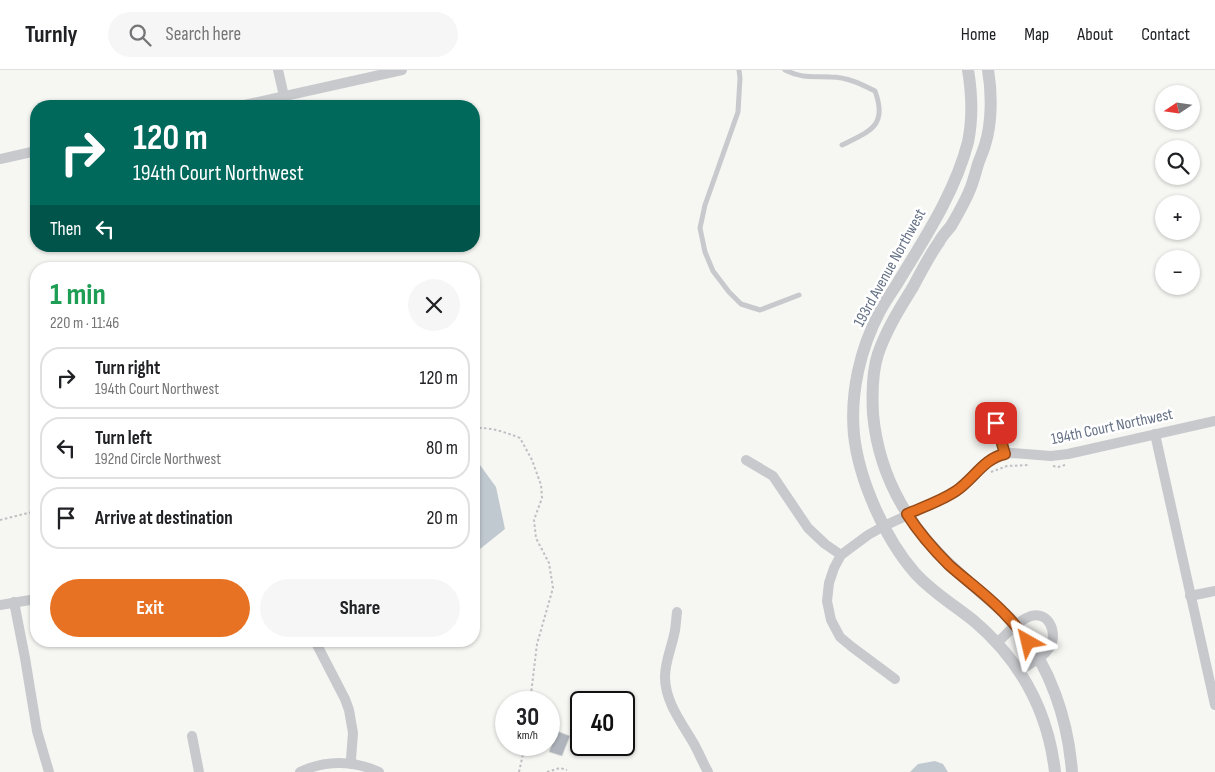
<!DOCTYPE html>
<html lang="en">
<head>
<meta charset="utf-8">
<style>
	body { margin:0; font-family:"Sofia Sans Condensed",sans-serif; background:#f6f6f6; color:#202124; height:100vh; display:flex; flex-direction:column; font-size:19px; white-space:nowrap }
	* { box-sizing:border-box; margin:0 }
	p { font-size:16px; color:#757577 }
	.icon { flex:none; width:28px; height:28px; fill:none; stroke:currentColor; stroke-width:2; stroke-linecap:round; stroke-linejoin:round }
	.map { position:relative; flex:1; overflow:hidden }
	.panel { position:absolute; left:30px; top:192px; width:450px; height:385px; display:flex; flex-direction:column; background:#fff; border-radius:20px; box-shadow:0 1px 4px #0004 }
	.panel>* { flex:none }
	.top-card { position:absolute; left:30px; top:30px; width:450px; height:152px; border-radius:20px; box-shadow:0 1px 4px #0004; background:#00695c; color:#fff; overflow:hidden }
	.needle { width:32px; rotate:257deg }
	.buttons { position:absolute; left:1155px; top:15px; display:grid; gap:10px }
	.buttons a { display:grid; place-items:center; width:45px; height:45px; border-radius:50%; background:#fff; box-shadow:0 1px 4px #0004; font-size:25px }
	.speed { position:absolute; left:495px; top:621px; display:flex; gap:10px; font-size:25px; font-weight:700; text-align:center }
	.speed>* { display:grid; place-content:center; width:65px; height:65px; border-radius:50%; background:#fff; box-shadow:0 1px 4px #0004; line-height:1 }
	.speed small { font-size:12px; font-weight:400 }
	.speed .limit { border:2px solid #111; border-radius:8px; background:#fff; color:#111 }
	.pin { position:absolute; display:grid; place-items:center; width:42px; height:42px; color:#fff; margin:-21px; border-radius:10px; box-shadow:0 2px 8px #0006 }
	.me { position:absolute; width:55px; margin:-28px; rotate:323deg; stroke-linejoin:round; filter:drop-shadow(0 0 4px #0008) }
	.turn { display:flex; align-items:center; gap:18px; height:105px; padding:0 20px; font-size:22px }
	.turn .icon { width:65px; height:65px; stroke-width:2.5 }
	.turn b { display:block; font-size:35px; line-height:42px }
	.then { display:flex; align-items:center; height:48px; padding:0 20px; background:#0003; gap:10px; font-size:19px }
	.round { display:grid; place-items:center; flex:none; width:52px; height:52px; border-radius:26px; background:#f6f6f6 }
	.headline { display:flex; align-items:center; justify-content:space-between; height:85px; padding:0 20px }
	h1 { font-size:30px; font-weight:700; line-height:38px; color:#1e9e55 }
	.button { display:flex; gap:10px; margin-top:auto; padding:10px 20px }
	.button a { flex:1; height:58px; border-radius:30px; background:#e77223; color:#fff; font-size:20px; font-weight:700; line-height:58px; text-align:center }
	.button a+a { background:#f6f6f6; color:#202124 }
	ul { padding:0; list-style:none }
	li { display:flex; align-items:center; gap:15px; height:62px; margin:0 10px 8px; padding:0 10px; border:2px solid #e0e0e0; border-radius:20px }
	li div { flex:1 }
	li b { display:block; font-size:19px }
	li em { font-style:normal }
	header { display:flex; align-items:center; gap:30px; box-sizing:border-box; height:70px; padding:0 25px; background:#fff; border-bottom:1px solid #e0e0e0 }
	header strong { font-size:24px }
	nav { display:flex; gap:28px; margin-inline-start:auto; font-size:18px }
	.search { width:350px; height:45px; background:#f6f6f6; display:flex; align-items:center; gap:12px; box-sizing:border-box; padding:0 18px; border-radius:28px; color:#757577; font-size:19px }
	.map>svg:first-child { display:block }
	.water { fill:#c1c9d0 }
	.building { fill:#afb4bc; stroke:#d8d8d6 }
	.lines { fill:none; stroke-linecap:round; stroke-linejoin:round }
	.path { stroke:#bebfc2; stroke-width:2; stroke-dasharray:2.5 2.5; stroke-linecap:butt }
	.service { stroke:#c7c9cd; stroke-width:5 }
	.minor { stroke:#c7c9cd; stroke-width:10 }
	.tertiary { stroke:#c7c9cd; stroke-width:12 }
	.route-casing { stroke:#964a17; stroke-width:12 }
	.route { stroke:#e77223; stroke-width:9 }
	.labels { text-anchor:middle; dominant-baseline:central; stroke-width:5; stroke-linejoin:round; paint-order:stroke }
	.street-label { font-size:16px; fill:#657185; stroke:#fff }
</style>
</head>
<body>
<header>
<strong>Turnly</strong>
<div class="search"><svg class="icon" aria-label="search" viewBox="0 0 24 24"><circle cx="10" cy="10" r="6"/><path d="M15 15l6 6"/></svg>Search here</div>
<nav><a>Home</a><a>Map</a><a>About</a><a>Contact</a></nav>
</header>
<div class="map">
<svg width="1215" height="702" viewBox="0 0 1215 702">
	<rect width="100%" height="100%" fill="#f6f7f3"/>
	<g class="water">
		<path d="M480,395L496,417L505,459L480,479L474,482V402Z"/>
		<path d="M935,691L943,694L948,702H910L918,694Z"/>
	</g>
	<path class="building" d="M557,661L570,666L562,686L549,682Z"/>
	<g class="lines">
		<g class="path">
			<path d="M474,358C490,357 505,362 520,368L532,390L541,415L542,428L534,450L536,468L549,493L553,518L537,574L530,632"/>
			<path d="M1053,396L1058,397L1065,395"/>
			<path d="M991,402L1007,396L1030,395"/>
			<path d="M0,450L36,441"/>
			<path d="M519,702L525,675"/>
			<path d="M547,702L560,698L567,700"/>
		</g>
		<g class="service">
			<path d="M739,0L740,8L738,42L705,135L700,158L705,182L713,201L729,222L741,234L760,240L799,225"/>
			<path d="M785,0C803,9 812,6 831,7C847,7 861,14 875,21C888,56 870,61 842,75"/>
		</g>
		<g class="minor">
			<path d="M278,0L284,26"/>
			<path d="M240,36L402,0"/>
			<path d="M0,89L36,81"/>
			<path d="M992,337L1005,384"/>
			<path d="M1155,364L1215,635"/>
			<path d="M746,390L773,406L808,458L825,474L841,485"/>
			<path d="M1190,526L1215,521"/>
			<path d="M14,532L25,588L37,661L49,702"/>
			<path d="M0,535L36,529"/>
			<path d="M677,542C676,549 676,558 674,565C671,579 665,592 665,607C665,632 682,653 694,674C699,683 703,693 708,702"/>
			<path d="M315,571L345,629L349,640L353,663L351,689L352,694"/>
			<path d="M997,573C1007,564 1018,550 1031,546C1049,541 1058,563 1050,577C1043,588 1029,594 1019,601"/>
			<path d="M895,609L852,577L840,567L831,550L827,531L829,513L834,498L841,485L868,465L884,456L945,428L957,420L987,392L998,385L1012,383L1051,386L1068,384L1215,351"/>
			<path d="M192,666L199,702"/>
			<path d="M300,702C325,690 353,690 379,702"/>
		</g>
		<g class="tertiary">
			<path d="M968,0C972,24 973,48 968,72C955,123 924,169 897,214C891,223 885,232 880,241C860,279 850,323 854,365C859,410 885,469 915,503C932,522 954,535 974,551C1021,591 1048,641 1055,702"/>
			<path d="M988,0C992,23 992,53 985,75C983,82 980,88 978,94C976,101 974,109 971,117C966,130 958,144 951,156C947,161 942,166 939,172C929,186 921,202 913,217C900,238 886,260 878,284C872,302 872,325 873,344C879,410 911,461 960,504C978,521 999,536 1016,555C1050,596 1068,649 1072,702"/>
		</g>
	</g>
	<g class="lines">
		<g class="route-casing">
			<path id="route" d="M996,353L1005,384C984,388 973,410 956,421C941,431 923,437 907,444C919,463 933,479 949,495C967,511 987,525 1004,543C1013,552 1021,562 1028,572"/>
		</g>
		<use href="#route" class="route"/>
	</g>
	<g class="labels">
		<g class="street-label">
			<text transform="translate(890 198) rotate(-61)">193rd Avenue Northwest</text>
			<text transform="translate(1112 357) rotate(-12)">194th Court Northwest</text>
		</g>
	</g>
</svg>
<div class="buttons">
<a><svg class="needle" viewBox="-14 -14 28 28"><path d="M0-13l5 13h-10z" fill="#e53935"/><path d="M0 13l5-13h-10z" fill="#757577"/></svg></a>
<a><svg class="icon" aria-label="search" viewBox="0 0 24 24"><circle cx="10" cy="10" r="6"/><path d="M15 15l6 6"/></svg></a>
<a>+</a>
<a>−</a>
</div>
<div class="speed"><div>30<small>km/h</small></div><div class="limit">40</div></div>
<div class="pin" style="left:996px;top:353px;background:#d93025"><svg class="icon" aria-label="arrive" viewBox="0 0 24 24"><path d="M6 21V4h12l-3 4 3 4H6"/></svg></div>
<svg class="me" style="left:1028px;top:572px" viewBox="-20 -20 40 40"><path d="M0-17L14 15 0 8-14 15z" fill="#e77223" stroke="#fff" stroke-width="4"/></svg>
<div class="top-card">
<div class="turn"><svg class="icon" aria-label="right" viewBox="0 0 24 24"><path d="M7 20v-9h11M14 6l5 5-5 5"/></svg><div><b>120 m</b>194th Court Northwest</div></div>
<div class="then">Then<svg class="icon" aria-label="left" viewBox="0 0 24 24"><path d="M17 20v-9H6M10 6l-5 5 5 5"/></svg></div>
</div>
<section class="panel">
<div class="headline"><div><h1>1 min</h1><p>220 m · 11:46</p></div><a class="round"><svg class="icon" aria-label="close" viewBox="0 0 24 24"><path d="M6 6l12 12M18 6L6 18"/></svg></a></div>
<ul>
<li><svg class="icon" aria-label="right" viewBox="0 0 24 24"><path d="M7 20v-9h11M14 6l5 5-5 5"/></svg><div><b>Turn right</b><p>194th Court Northwest</p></div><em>120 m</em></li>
<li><svg class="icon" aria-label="left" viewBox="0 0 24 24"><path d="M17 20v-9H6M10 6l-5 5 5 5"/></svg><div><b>Turn left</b><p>192nd Circle Northwest</p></div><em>80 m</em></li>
<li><svg class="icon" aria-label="arrive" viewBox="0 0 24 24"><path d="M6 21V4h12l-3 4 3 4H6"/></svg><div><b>Arrive at destination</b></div><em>20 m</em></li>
</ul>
<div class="button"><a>Exit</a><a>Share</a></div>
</section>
</div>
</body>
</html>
